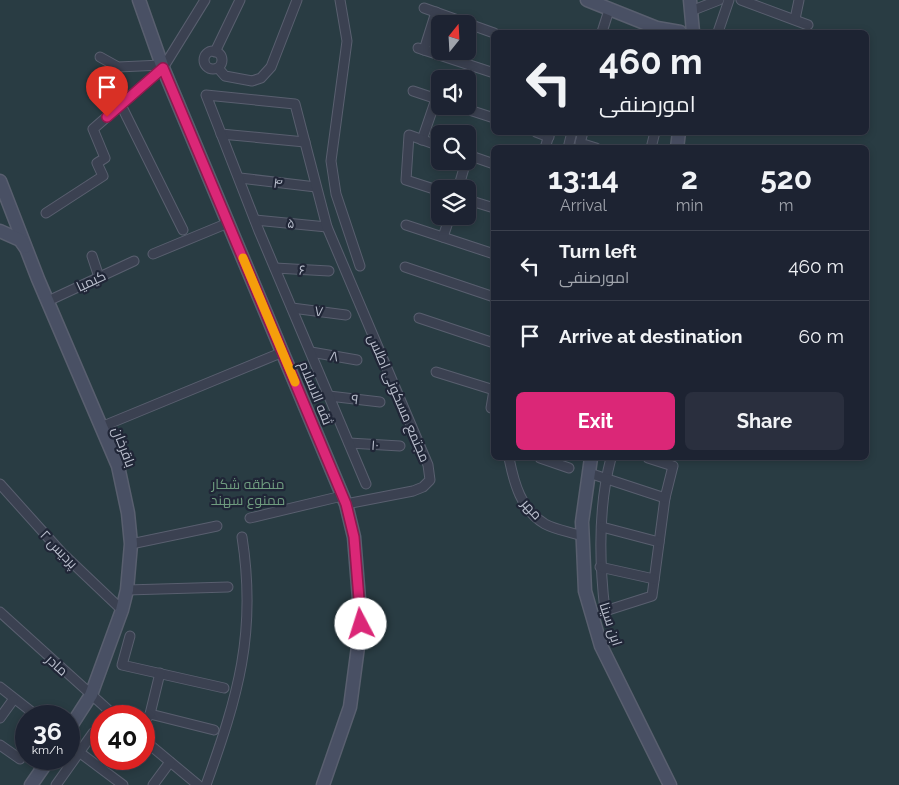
<!DOCTYPE html>
<html lang="en">
<head>
<meta charset="utf-8">
<style>
	body { margin:0; font-family:Raleway,Cairo,sans-serif; background:#2a2f3e; color:#f1f3f6; height:100vh; display:flex; flex-direction:column; font-size:19px; white-space:nowrap }
	* { box-sizing:border-box; margin:0 }
	p { font-size:16px; color:#a0a4ac }
	.icon { flex:none; width:28px; height:28px; fill:none; stroke:currentColor; stroke-width:2; stroke-linecap:round; stroke-linejoin:round }
	.map { position:relative; flex:1; overflow:hidden }
	.drawer { position:absolute; left:491px; top:145px; width:378px; height:315px; display:flex; flex-direction:column; background:#1d2332; border-radius:8px; box-shadow:0 2px 8px #0003,0 0 0 1px #3b404d }
	.drawer>* { flex:none }
	.banner { position:absolute; left:491px; top:30px; width:378px; height:105px; border-radius:8px; box-shadow:0 2px 8px #0003,0 0 0 1px #3b404d; background:#1d2332; color:#f1f3f6; overflow:hidden }
	.needle { width:32px; rotate:18deg }
	.buttons { position:absolute; left:431px; top:15px; display:grid; gap:10px }
	.buttons a { display:grid; place-items:center; width:45px; height:45px; border-radius:8px; background:#1d2332; box-shadow:0 2px 8px #0003,0 0 0 1px #3b404d; font-size:25px }
	.speed { position:absolute; left:15px; top:705px; display:flex; gap:10px; font-size:25px; font-weight:700; text-align:center }
	.speed>* { display:grid; place-content:center; width:65px; height:65px; border-radius:50%; background:#1d2332; box-shadow:0 2px 8px #0003,0 0 0 1px #3b404d; line-height:1 }
	.speed small { font-size:12px; font-weight:400 }
	.speed .limit { border:8px solid #d22; background:#fff; color:#111 }
	.pin { position:absolute; display:grid; place-items:center; width:42px; height:42px; color:#fff; margin:-51px -21px; border-radius:50% 50% 50% 0; rotate:-45deg; box-shadow:0 0 5px #0007 }
	.pin .icon { rotate:45deg }
	.me { position:absolute; width:55px; margin:-28px; rotate:355deg; stroke-linejoin:round; filter:drop-shadow(0 0 4px #0008) }
	.turn { display:flex; align-items:center; gap:18px; height:105px; padding:0 25px; font-size:22px }
	.turn .icon { width:65px; height:65px; stroke-width:2.5 }
	.turn b { display:block; font-size:35px; line-height:42px }
	.eta { display:flex; justify-content:space-evenly; align-items:center; height:85px; text-align:center }
	.eta b { font-size:30px; font-weight:700; line-height:35px }
	.cta { display:flex; gap:10px; margin-top:auto; padding:10px 25px }
	.cta a { flex:1; height:58px; border-radius:8px; background:#db2777; color:#fff; font-size:20px; font-weight:700; line-height:58px; text-align:center }
	.cta a+a { background:#2a2f3e; color:#f1f3f6 }
	ul { padding:0; list-style:none }
	li { display:flex; align-items:center; gap:15px; height:70px; padding:0 25px; border-top:1px solid #3b404d }
	li div { flex:1 }
	li b { display:block; font-size:19px }
	li em { font-style:normal }
	.map>svg:first-child { display:block }
	.green { fill:#293c43; fill-rule:evenodd }
	.lines { fill:none; stroke-linecap:round; stroke-linejoin:round }
	.street-casing { stroke:#595f6f; stroke-width:11 }
	.secondary-casing { stroke:#595f6f; stroke-width:15 }
	.street { stroke:#3b4151; stroke-width:9 }
	.secondary { stroke:#495064; stroke-width:12 }
	.route-casing { stroke:#8e194d; stroke-width:12 }
	.route { stroke:#db2777; stroke-width:9 }
	.slow { stroke:#f59e0b; stroke-width:9 }
	.labels { text-anchor:middle; dominant-baseline:central; stroke-width:4.5; stroke-linejoin:round; paint-order:stroke }
	.street-label { font-size:14px; fill:#b8bdcb; stroke:#202637 }
	.park-label { font-size:14px; fill:#6f9c7f; stroke:#202637 }
</style>
</head>
<body>
<div class="map">
<svg width="899" height="785" viewBox="0 0 899 785">
	<rect width="100%" height="100%" fill="#272f42"/>
	<path class="green" d="M0,0H899V785H0ZM440,24H468V51H440ZM494,32H866V132H494ZM440,79H468V106H440ZM440,134H468V161H440ZM494,148H866V458H494ZM440,189H468V216H440ZM26,716H69V759H26ZM101,716H144V759H101Z"/>
	<g class="lines">
		<g class="street-casing">
			<g id="street">
				<path d="M340,0L347,41L331,161L336,194L360,266"/>
				<path d="M741,0L808,25"/>
				<path d="M424,8L494,33"/>
				<path d="M691,11L719,0"/>
				<path d="M795,19L799,0"/>
				<path d="M602,32L609,10"/>
				<path d="M718,32L729,0"/>
				<path d="M418,48L494,73"/>
				<path d="M424,50L436,12"/>
				<circle cx="213" cy="60" r="9"/>
				<path d="M215,52L240,0"/>
				<path d="M100,57L118,67L162,65"/>
				<path d="M218,68L225,76L252,81L261,78L271,67L297,0"/>
				<path d="M413,91L440,100"/>
				<path d="M121,105L183,230"/>
				<path d="M457,106L494,118"/>
				<path d="M536,132L549,137"/>
				<path d="M583,132L580,143L596,148"/>
				<path d="M221,134L305,142"/>
				<path d="M422,140L436,99"/>
				<path d="M440,146L409,135L406,180L440,191"/>
				<path d="M545,148L550,132"/>
				<path d="M568,148L572,132"/>
				<path d="M651,148L655,132"/>
				<path d="M468,155L494,164"/>
				<path d="M240,178L316,187"/>
				<path d="M458,189L466,161"/>
				<path d="M468,200L494,208"/>
				<path d="M46,213L103,176L97,163L105,158L93,129L163,68L205,0"/>
				<path d="M255,220L327,227"/>
				<path d="M406,225L494,254"/>
				<path d="M443,237L450,216"/>
				<path d="M153,254L228,223"/>
				<path d="M92,256L99,277"/>
				<path d="M405,267L494,297"/>
				<path d="M275,268L329,271"/>
				<path d="M48,301L134,261"/>
				<path d="M292,308L346,315"/>
				<path d="M419,318L494,343"/>
				<path d="M311,352L357,360"/>
				<path d="M436,372L494,390"/>
				<path d="M329,396L380,402"/>
				<path d="M491,408L494,390"/>
				<path d="M101,427L283,352"/>
				<path d="M349,443L400,446"/>
				<path d="M509,458C514,483 521,510 545,524C556,530 571,532 582,536"/>
				<path d="M540,458L569,468"/>
				<path d="M611,458C598,507 599,560 605,611L652,596L665,498L673,466L648,458"/>
				<path d="M589,473L665,498"/>
				<path d="M0,484L62,553L122,610"/>
				<path d="M346,504L413,491L423,487L430,480L428,465L327,227L295,104L206,95L259,231L366,484"/>
				<path d="M250,518L342,496"/>
				<path d="M602,527L659,542"/>
				<path d="M131,544L217,526"/>
				<path d="M600,567L654,579"/>
				<path d="M127,590L228,587"/>
				<path d="M0,612L115,716"/>
				<path d="M130,636L122,665L224,688"/>
				<path d="M0,687L37,716"/>
				<path d="M150,714L214,730"/>
				<path d="M0,718L13,700"/>
				<path d="M144,722L150,714L160,673"/>
				<path d="M144,740L198,785"/>
				<path d="M0,745L20,759"/>
				<path d="M79,752L123,785"/>
				<path d="M56,785L93,733"/>
				<path d="M153,785L170,762"/>
				<path d="M206,785C238,696 257,633 242,537"/>
			</g>
		</g>
		<g class="secondary-casing">
			<g id="secondary">
				<path d="M139,0L163,68L346,504L354,537L361,624L350,707L323,785"/>
				<path d="M587,0L657,28L680,32"/>
				<path d="M690,0L693,32"/>
				<path d="M677,148L679,132"/>
				<path d="M0,181L38,279L118,466L128,513L131,544L127,590L122,610L91,695L69,729"/>
				<path d="M0,231L20,240L25,247"/>
				<path d="M591,458L582,522L585,591L601,646L670,785"/>
				<path d="M31,785L49,759"/>
			</g>
		</g>
		<use href="#street" class="street"/>
		<use href="#secondary" class="secondary"/>
	</g>
	<g class="lines">
		<g class="route-casing">
			<path id="route" d="M107,117L163,68L346,504L354,537L361,624"/>
		</g>
		<use href="#route" class="route"/>
		<path class="slow" d="M243,258L295,382"/>
	</g>
	<g class="labels">
		<g class="street-label">
			<text transform="translate(278 183) rotate(7)">۴</text>
			<text transform="translate(291 223) rotate(6)">۵</text>
			<text transform="translate(302 270) rotate(3)">۶</text>
			<text transform="translate(91 281) rotate(-25)">کیمیا</text>
			<text transform="translate(319 311) rotate(7)">۷</text>
			<text transform="translate(334 356) rotate(9)">۸</text>
			<text transform="translate(316 393) rotate(68)">ثقه الاسلام</text>
			<text transform="translate(399 398) rotate(67)">مجتمع مسکونی اطلس</text>
			<text transform="translate(355 399) rotate(7)">۹</text>
			<text transform="translate(375 445) rotate(4)">۱۰</text>
			<text transform="translate(124 447) rotate(69)">باقرخان</text>
			<text transform="translate(532 509) rotate(48)">مهر</text>
			<text transform="translate(59 549) rotate(46)">پردیس ۲</text>
			<text transform="translate(611 624) rotate(72)">ابن سینا</text>
			<text transform="translate(57 665) rotate(43)">مادر</text>
		</g>
		<g class="park-label">
			<text x="248" y="484">منطقه شکار<tspan x="248" dy="16">ممنوع سهند</tspan></text>
		</g>
	</g>
</svg>
<div class="buttons">
<a><svg class="needle" viewBox="-14 -14 28 28"><path d="M0-13l5 13h-10z" fill="#e53935"/><path d="M0 13l5-13h-10z" fill="#a0a4ac"/></svg></a>
<a><svg class="icon" aria-label="sound" viewBox="0 0 24 24"><path d="M4 9h4l5-4v14l-5-4H4zM17 9q2 3 0 6"/></svg></a>
<a><svg class="icon" aria-label="search" viewBox="0 0 24 24"><circle cx="10" cy="10" r="6"/><path d="M15 15l6 6"/></svg></a>
<a><svg class="icon" aria-label="layers" viewBox="0 0 24 24"><path d="M12 4l9 5-9 5-9-5zM3 14l9 5 9-5"/></svg></a>
</div>
<div class="speed"><div>36<small>km/h</small></div><div class="limit">40</div></div>
<div class="pin" style="left:107px;top:117px;background:#d93025"><svg class="icon" aria-label="arrive" viewBox="0 0 24 24"><path d="M6 21V4h12l-3 4 3 4H6"/></svg></div>
<svg class="me" style="left:361px;top:624px" viewBox="-20 -20 40 40"><circle r="19" fill="#fff"/><path d="M0-13L10 11 0 6-10 11z" fill="#db2777"/></svg>
<div class="banner">
<div class="turn"><svg class="icon" aria-label="left" viewBox="0 0 24 24"><path d="M17 20v-9H6M10 6l-5 5 5 5"/></svg><div><b>460 m</b>امورصنفی</div></div>
</div>
<section class="drawer">
<div class="eta">
<div><b>13:14</b><p>Arrival</p></div>
<div><b>2</b><p>min</p></div>
<div><b>520</b><p>m</p></div>
</div>
<ul>
<li><svg class="icon" aria-label="left" viewBox="0 0 24 24"><path d="M17 20v-9H6M10 6l-5 5 5 5"/></svg><div><b>Turn left</b><p>امورصنفی</p></div><em>460 m</em></li>
<li><svg class="icon" aria-label="arrive" viewBox="0 0 24 24"><path d="M6 21V4h12l-3 4 3 4H6"/></svg><div><b>Arrive at destination</b></div><em>60 m</em></li>
</ul>
<div class="cta"><a>Exit</a><a>Share</a></div>
</section>
</div>
</body>
</html>
